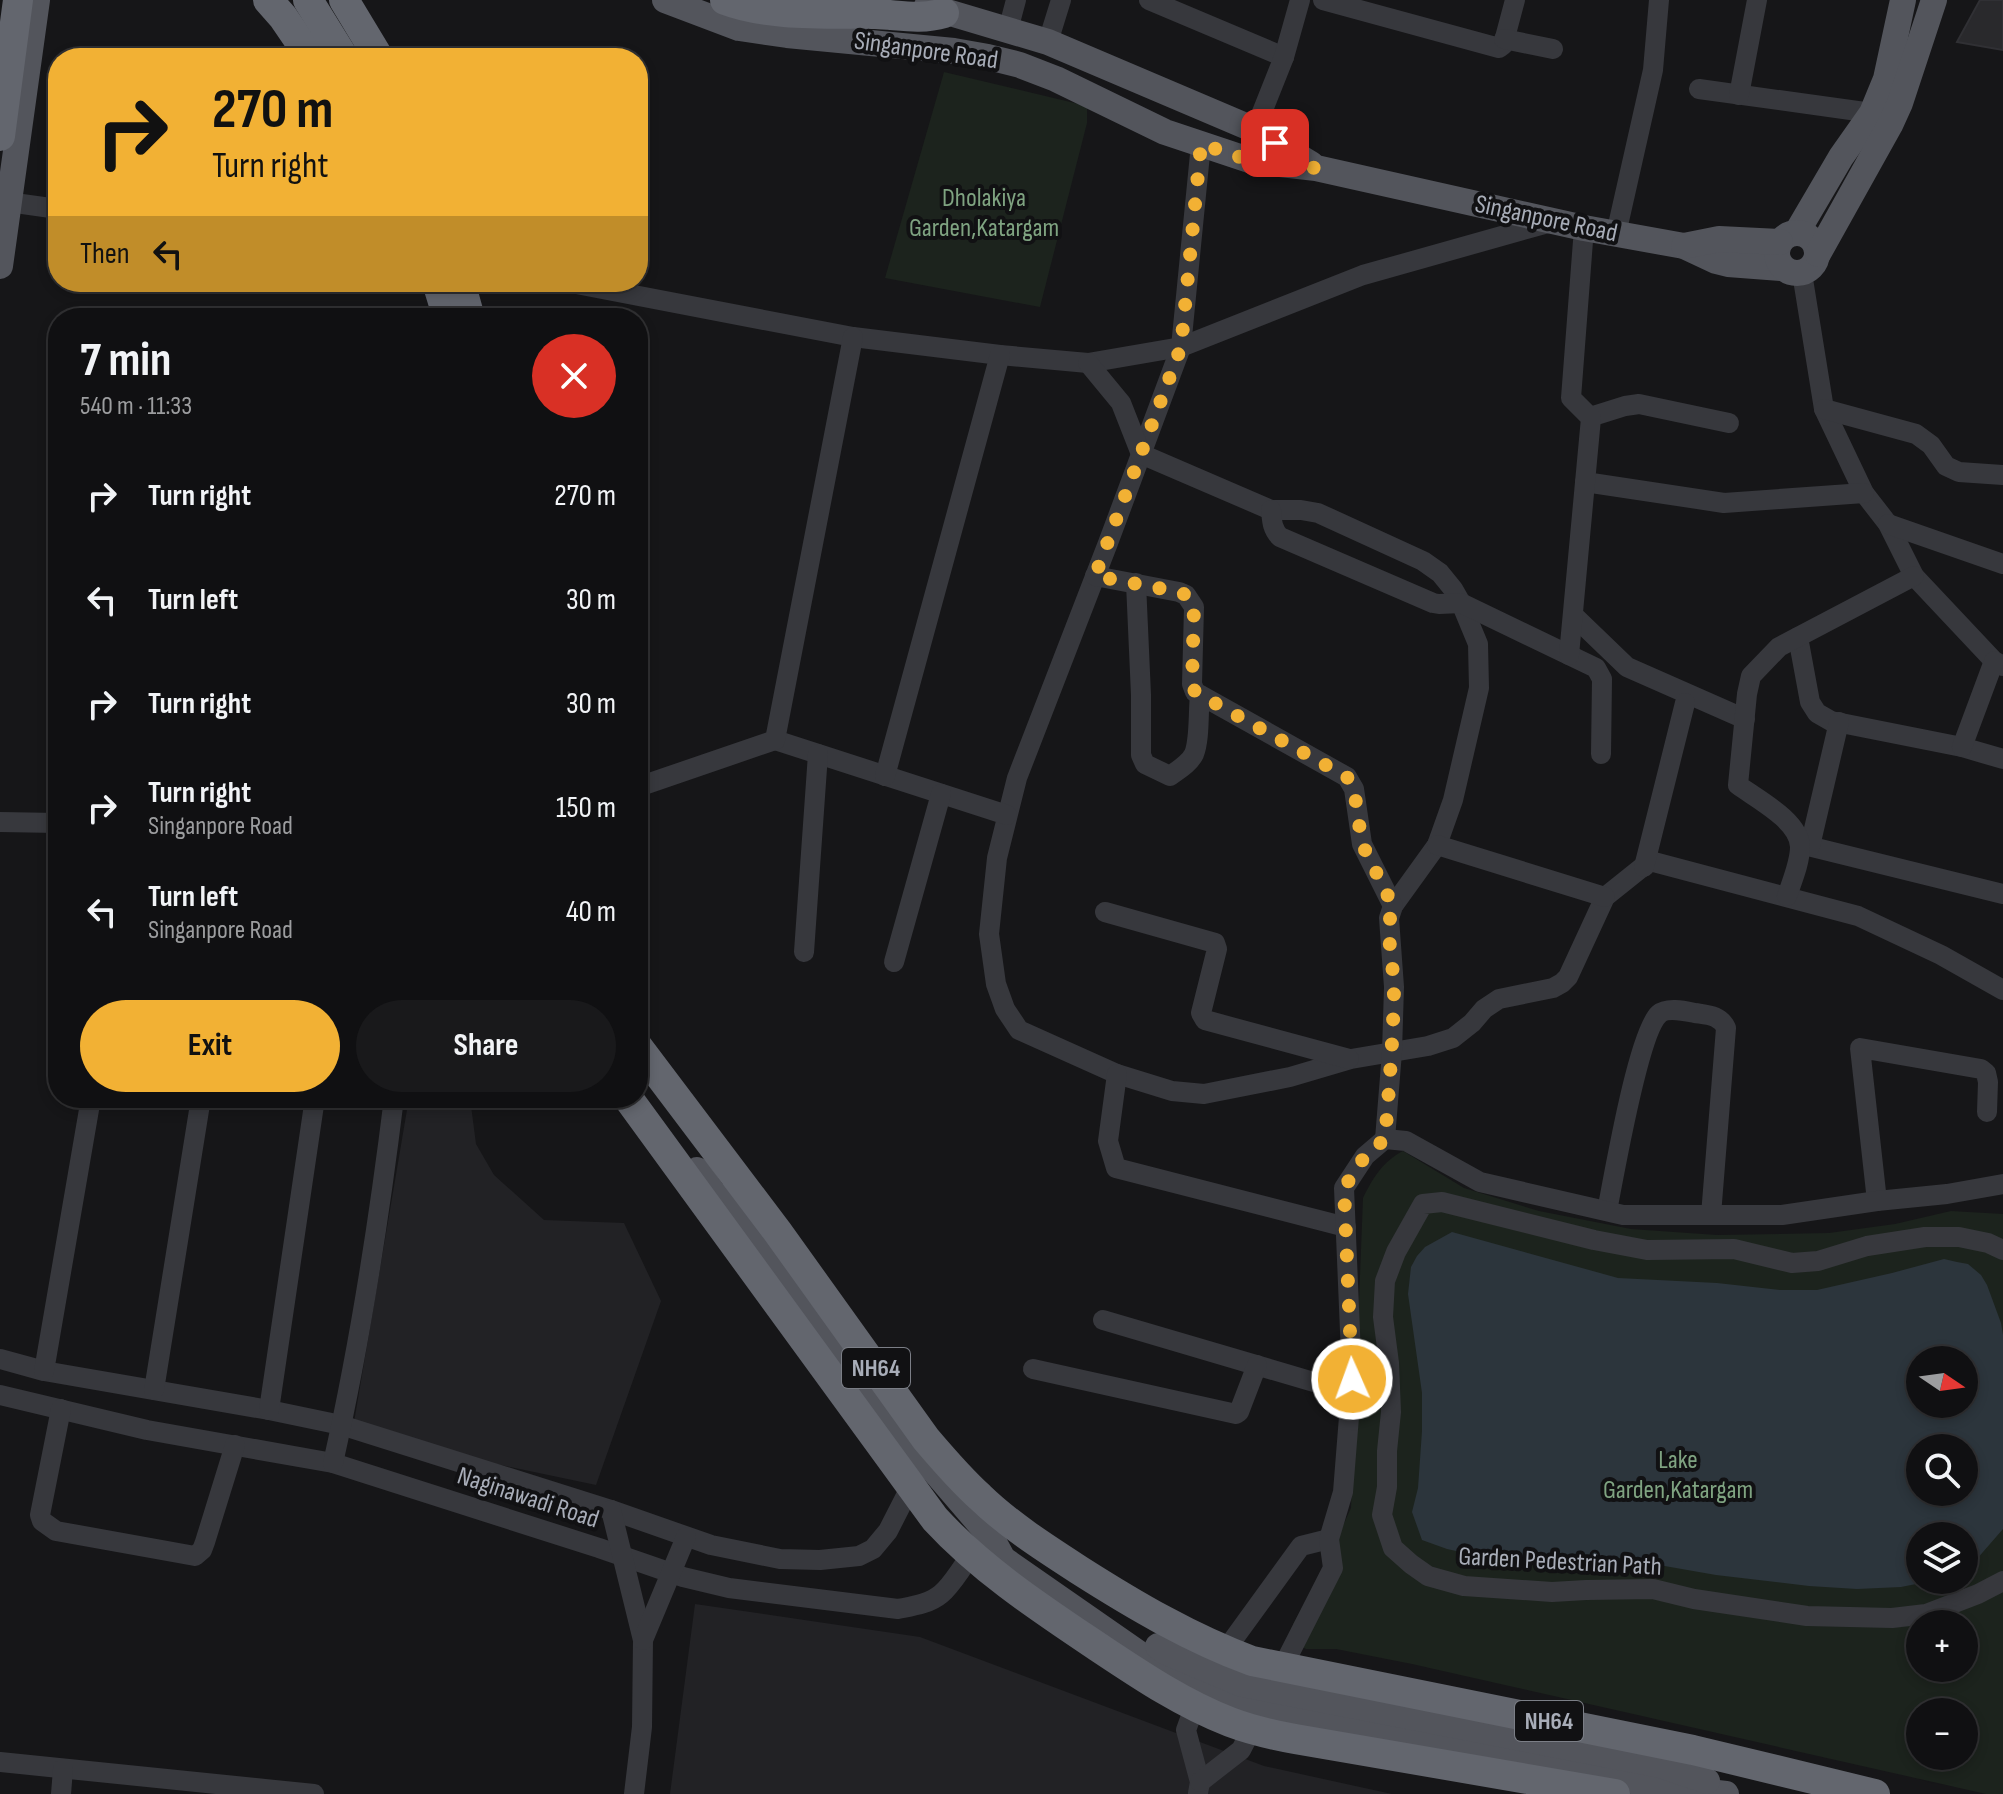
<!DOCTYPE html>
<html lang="en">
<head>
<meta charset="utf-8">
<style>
	body { margin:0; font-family:"Sofia Sans Condensed",sans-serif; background:#19191b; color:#f1f3f6; height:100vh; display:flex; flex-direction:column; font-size:30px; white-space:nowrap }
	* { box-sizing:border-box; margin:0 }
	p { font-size:26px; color:#9c9d9f }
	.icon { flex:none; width:44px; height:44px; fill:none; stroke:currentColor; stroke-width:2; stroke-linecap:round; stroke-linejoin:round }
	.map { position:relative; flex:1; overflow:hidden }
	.sheet { position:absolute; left:48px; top:308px; width:600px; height:800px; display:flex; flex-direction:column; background:#101012; border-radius:32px; box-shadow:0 4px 12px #0003,0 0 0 2px #303032 }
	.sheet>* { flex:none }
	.top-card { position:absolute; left:48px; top:48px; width:600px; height:244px; border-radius:32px; box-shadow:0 4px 12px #0003,0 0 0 2px #303032; background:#f2b134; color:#111; overflow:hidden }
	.needle { width:52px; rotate:103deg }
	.buttons { position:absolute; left:1906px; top:1346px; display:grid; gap:16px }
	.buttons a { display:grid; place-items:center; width:72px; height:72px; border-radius:50%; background:#101012; box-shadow:0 4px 12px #0003,0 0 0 2px #303032; font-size:40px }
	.pin { position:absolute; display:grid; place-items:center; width:68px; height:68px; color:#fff; margin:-34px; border-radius:16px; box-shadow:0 4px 12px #0006 }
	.me { position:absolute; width:88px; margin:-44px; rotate:358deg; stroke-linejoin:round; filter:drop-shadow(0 0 6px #0008) }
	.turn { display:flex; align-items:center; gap:28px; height:168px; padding:0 32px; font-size:36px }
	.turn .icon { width:104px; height:104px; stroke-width:2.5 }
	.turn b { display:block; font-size:56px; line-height:68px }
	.then { display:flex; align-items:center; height:76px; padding:0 32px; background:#0003; gap:16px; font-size:30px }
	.round { display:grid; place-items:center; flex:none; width:84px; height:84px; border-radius:42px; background:#19191b }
	.summary { display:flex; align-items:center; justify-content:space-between; height:136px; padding:0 32px }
	h1 { font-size:48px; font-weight:700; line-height:60px }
	.button { display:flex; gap:16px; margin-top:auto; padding:16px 32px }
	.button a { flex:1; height:92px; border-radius:48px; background:#f2b134; color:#111; font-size:32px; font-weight:700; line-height:92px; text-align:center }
	.button a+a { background:#19191b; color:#f1f3f6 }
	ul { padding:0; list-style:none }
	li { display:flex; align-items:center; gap:24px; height:104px; padding:0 32px }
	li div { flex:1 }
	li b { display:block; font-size:30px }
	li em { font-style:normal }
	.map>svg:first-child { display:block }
	.built { fill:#222225 }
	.green { fill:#1c231d; fill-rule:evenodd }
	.water { fill:#2c353c; fill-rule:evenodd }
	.building { fill:#29292c; stroke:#303034; stroke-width:2 }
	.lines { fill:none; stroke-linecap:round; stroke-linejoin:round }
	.minor { stroke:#37383d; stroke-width:20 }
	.major { stroke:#53555c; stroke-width:26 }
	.highway { stroke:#63666e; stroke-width:30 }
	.route { stroke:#f2b134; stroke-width:14; stroke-dasharray:0 25.2 }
	.labels { text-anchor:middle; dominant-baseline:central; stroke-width:8; stroke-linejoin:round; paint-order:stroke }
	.shield { fill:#111113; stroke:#7b7e86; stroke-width:2 }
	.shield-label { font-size:24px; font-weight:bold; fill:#a8adb8 }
	.street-label { font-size:26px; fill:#a8adb8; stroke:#111113 }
	.park-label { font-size:26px; fill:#7fa381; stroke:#111113 }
</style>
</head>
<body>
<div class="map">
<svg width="2003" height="1794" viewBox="0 0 2003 1794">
	<rect width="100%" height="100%" fill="#161618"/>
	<g class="built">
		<path d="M409,1098H470L476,1144L494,1175L544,1220L624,1223L661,1301L596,1485L352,1434Z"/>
		<path d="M695,1604L920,1637L1264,1766L1392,1794H670Z"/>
	</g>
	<g class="green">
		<path d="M944,72L1087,106V123L1040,307L885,278Z"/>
		<path d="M1403,1151L1464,1188L1539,1211L1631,1229L1717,1235L1829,1233L1895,1224L1951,1211L2003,1214V1794H1986L1412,1664L1336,1649H1306L1291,1641L1293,1624L1321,1574L1351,1508L1363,1198C1373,1178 1382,1162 1403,1151ZM1920,1360H1964V1404H1920ZM1920,1448H1964V1492H1920ZM1920,1536H1964V1580H1920ZM1920,1624H1964V1668H1920ZM1920,1712H1964V1756H1920Z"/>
	</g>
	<path class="water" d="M1452,1232L1618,1278L1717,1283L1780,1290H1817L1892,1273L1944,1259L1957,1262L1968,1264L1981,1275L1987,1285L2001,1323L2003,1335V1529L1976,1560L1964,1568V1536H1920V1580H1936L1901,1587L1857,1589L1809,1586L1716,1575L1619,1558H1597L1566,1562L1516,1556H1479L1447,1549L1422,1540L1412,1512L1418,1488L1422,1431V1393L1408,1294L1411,1267L1417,1256L1425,1247ZM1920,1360H1964V1404H1920ZM1920,1448H1964V1492H1920Z"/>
	<path class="building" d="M1980,0H2003V50L1957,42Z"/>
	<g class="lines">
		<g class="minor">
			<path d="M1149,0L1284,57"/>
			<path d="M1323,0L1499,48L1503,45L1515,0"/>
			<path d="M1008,30L1016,0"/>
			<path d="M1504,39L1553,49"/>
			<path d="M1048,42L1061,0"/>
			<path d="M1699,89L1872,113"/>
			<path d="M1739,95L1757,0"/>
			<path d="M1255,130L1284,57L1300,0"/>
			<path d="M1201,144L1181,347L1108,543L1017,778L997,858L989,934L996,984L1005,1009L1019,1030L1117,1074L1172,1091L1204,1094L1290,1077L1351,1059L1428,1046L1453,1038L1472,1023L1484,1009L1499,999L1553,988L1562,983L1568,977L1605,897L1650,861L1858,916L1941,955L2003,990"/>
			<path d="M0,201L58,209"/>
			<path d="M1616,234L1653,70L1659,0"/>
			<path d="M1802,273L1824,409L1864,493L1888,524L1914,576L1994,661L2003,666"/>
			<path d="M566,282L853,337L1000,355L1088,363L1181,347L1363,275L1555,221"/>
			<path d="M1088,363L1121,403L1141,454L1271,510H1301L1318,513L1423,561L1440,573L1453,589L1461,603L1478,644L1479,688L1453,800L1437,845L1393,906L1389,918L1394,987L1392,1052L1385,1139"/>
			<path d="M1824,409L1916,434L1931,445L1946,466L1959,472L2003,475"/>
			<path d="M1590,417L1625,406L1639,404L1729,423"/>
			<path d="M1585,482L1724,503L1864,493"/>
			<path d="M1271,510C1272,521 1272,529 1280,537L1433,603L1439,604L1461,603L1596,668L1602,679L1601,754"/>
			<path d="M1888,524L2003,564"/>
			<path d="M1095,576L1179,592L1186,595L1194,607L1192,684L1195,692L1347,777L1354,789L1362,844L1393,906"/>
			<path d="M1136,583L1141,695V755L1145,764L1170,776C1178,770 1189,764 1194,754C1200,739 1198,712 1200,695"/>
			<path d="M1573,615L1627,667L1745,719"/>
			<path d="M1798,637L1810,702L1817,713L1831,721L1962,747L2003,759"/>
			<path d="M1569,655L1591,418L1571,398L1584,228"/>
			<path d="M775,740L1007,815"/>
			<path d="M1962,747L1994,661"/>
			<path d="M885,776L1000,355"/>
			<path d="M638,787L775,740L853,337"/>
			<path d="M0,822L58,823"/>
			<path d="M1800,844L2003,894"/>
			<path d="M1437,845L1605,897"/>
			<path d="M1810,846L1839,722"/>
			<path d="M1644,867L1685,703"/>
			<path d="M1787,896C1792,881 1800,863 1800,847C1800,821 1757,799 1738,785L1747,694L1751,676L1779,647L1914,576"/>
			<path d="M1105,912L1215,943L1217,949L1201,1013L1205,1020L1349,1059"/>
			<path d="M804,952L818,754"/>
			<path d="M894,962L941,794"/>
			<path d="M1117,1074L1108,1141L1116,1168L1346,1227"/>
			<path d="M1877,1201L1860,1048L1981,1069L1986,1073L1988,1082L1987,1112"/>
			<path d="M1607,1211C1614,1176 1638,1033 1659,1014C1667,1007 1685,1011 1695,1013C1708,1015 1720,1015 1726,1028L1711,1215"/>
			<path d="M2003,1250L1988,1243L1959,1237H1925L1867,1246L1818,1261L1792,1263L1734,1249L1647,1250L1594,1240L1442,1202L1423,1204L1396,1252L1385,1281L1383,1317L1389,1363L1391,1412L1387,1451V1487L1382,1515L1393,1548L1411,1564L1428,1576L1464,1586L1552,1592L1586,1590L1653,1589L1694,1599L1807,1616L1892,1618L1926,1614L1978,1594L2003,1581"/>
			<path d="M1103,1320L1351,1393"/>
			<path d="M0,1359L44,1371L269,1410L341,1425L611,1510L711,1545L780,1559L820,1560L859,1556L873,1549L888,1531L915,1478"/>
			<path d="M1033,1369L1236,1414L1239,1412L1257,1365"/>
			<path d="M44,1371L91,1098"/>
			<path d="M154,1390L201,1098"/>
			<path d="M0,1395L147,1430L333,1463L599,1548L683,1577L729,1588L898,1609C913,1606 929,1604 941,1594C951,1586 970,1557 976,1545"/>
			<path d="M61,1409L40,1515L42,1521L56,1531L195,1556L202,1550L205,1542L235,1445"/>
			<path d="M269,1410L315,1098"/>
			<path d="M333,1463C360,1343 379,1220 394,1098"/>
			<path d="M611,1510L643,1640L642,1727L634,1794"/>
			<path d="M643,1640L686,1537"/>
			<path d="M1219,1659L1301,1546L1329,1539"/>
			<path d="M1278,1676L1333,1568L1329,1539L1343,1492L1352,1379L1344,1188L1365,1156L1385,1139L1406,1141L1480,1182L1623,1215H1782L1877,1201L1947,1194L2003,1184"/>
			<path d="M1198,1697L1186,1730L1200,1782L1198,1793"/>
			<path d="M0,1762L314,1794"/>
			<path d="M1200,1782L1241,1750L1257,1719"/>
			<path d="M61,1794L63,1769"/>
		</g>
		<g class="major">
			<path d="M665,0L739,28L787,35L954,51L988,57L1020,65L1056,79L1165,132L1252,161L1316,168L1584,228L1684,246L1716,261L1728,264L1782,268"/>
			<path d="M927,6L1048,42L1255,130L1311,164"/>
			<path d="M1797,232L1841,157L1872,113L1886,79L1903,0"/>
			<circle cx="1797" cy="253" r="20"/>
			<path d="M1684,246L1719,239L1780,242"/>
			<path d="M1818,254L1890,125L1900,103L1934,0"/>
			<path d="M0,266L37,0"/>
			<path d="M697,1170L714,1194L731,1202L906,1438L991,1537L1003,1559L1151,1662L1202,1689L1261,1710L1658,1786L1726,1794"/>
			<path d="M1158,1646L1166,1652L1242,1684L1660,1765L1707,1781"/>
		</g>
		<g class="highway">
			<path d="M268,0L283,17L311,58"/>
			<path d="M308,0L344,58"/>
			<path d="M344,0L379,58"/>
			<path d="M725,0C770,17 828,13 875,14C900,15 920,20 944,13"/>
			<path d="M0,136L18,0"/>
			<path d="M437,282L448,318"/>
			<path d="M460,282L470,318"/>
			<path d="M638,1047L777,1231L926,1439C943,1459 960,1479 980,1497C1009,1525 1045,1548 1079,1570C1134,1605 1190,1638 1252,1661L1693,1750L1875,1794"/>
			<path d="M628,1098L935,1519C982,1570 1040,1608 1098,1647C1140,1675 1183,1704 1230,1722C1251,1730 1273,1735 1295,1739L1615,1794"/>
		</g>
	</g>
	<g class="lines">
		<path class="route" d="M1275,143L1316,168L1252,161L1201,144L1181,347L1095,576L1179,592L1186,595L1194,607L1192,684L1195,692L1347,777L1354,789L1362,844L1393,906C1384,932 1394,963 1394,991C1393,1041 1389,1090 1385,1139L1365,1156L1344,1188L1352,1379"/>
	</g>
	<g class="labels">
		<g class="shield">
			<rect x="842" y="1348" width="68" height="40" rx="6"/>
			<rect x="1515" y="1701" width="68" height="40" rx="6"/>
		</g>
		<g class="shield-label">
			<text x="876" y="1368">NH64</text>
			<text x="1549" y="1721">NH64</text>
		</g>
		<g class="street-label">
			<text transform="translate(926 51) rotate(8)">Singanpore Road</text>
			<text transform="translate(1546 219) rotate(12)">Singanpore Road</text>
			<text transform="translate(528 1498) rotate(18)">Naginawadi Road</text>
			<text transform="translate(1560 1562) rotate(3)">Garden Pedestrian Path</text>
		</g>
		<g class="park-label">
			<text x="984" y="198">Dholakiya<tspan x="984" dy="30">Garden,Katargam</tspan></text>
			<text x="1678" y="1460">Lake<tspan x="1678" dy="30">Garden,Katargam</tspan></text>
		</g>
	</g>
</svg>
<div class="buttons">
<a><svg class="needle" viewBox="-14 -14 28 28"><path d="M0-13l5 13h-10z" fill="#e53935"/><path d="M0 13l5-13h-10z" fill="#9c9d9f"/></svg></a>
<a><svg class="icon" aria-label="search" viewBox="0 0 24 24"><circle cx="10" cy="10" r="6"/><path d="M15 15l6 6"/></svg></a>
<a><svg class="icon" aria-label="layers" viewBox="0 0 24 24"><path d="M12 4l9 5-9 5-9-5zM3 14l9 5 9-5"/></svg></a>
<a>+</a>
<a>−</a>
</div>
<div class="pin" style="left:1275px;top:143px;background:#d93025"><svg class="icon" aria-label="arrive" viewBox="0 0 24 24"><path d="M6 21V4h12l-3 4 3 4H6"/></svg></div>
<svg class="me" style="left:1352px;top:1379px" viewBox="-20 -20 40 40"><circle r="17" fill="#f2b134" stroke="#fff" stroke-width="3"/><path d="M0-11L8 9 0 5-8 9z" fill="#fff"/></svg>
<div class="top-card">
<div class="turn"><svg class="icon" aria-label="right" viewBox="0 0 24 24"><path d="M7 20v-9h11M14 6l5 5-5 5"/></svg><div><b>270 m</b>Turn right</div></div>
<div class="then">Then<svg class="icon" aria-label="left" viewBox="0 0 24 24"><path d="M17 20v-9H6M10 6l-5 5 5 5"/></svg></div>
</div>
<section class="sheet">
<div class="summary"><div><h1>7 min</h1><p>540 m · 11:33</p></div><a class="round" style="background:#d93025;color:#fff"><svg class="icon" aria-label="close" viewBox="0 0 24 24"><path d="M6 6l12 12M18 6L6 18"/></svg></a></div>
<ul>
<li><svg class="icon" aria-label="right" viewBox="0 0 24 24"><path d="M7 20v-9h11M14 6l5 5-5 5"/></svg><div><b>Turn right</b></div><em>270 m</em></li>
<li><svg class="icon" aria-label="left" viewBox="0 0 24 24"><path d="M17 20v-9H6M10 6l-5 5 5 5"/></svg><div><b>Turn left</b></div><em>30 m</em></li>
<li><svg class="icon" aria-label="right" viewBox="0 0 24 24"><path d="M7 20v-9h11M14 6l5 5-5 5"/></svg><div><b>Turn right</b></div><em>30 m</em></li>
<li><svg class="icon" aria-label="right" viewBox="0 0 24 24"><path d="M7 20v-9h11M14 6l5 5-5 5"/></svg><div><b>Turn right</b><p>Singanpore Road</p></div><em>150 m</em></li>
<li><svg class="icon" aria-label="left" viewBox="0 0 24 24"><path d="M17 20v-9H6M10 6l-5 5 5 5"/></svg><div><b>Turn left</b><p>Singanpore Road</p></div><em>40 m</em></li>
</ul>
<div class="button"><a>Exit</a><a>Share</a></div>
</section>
</div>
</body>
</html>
